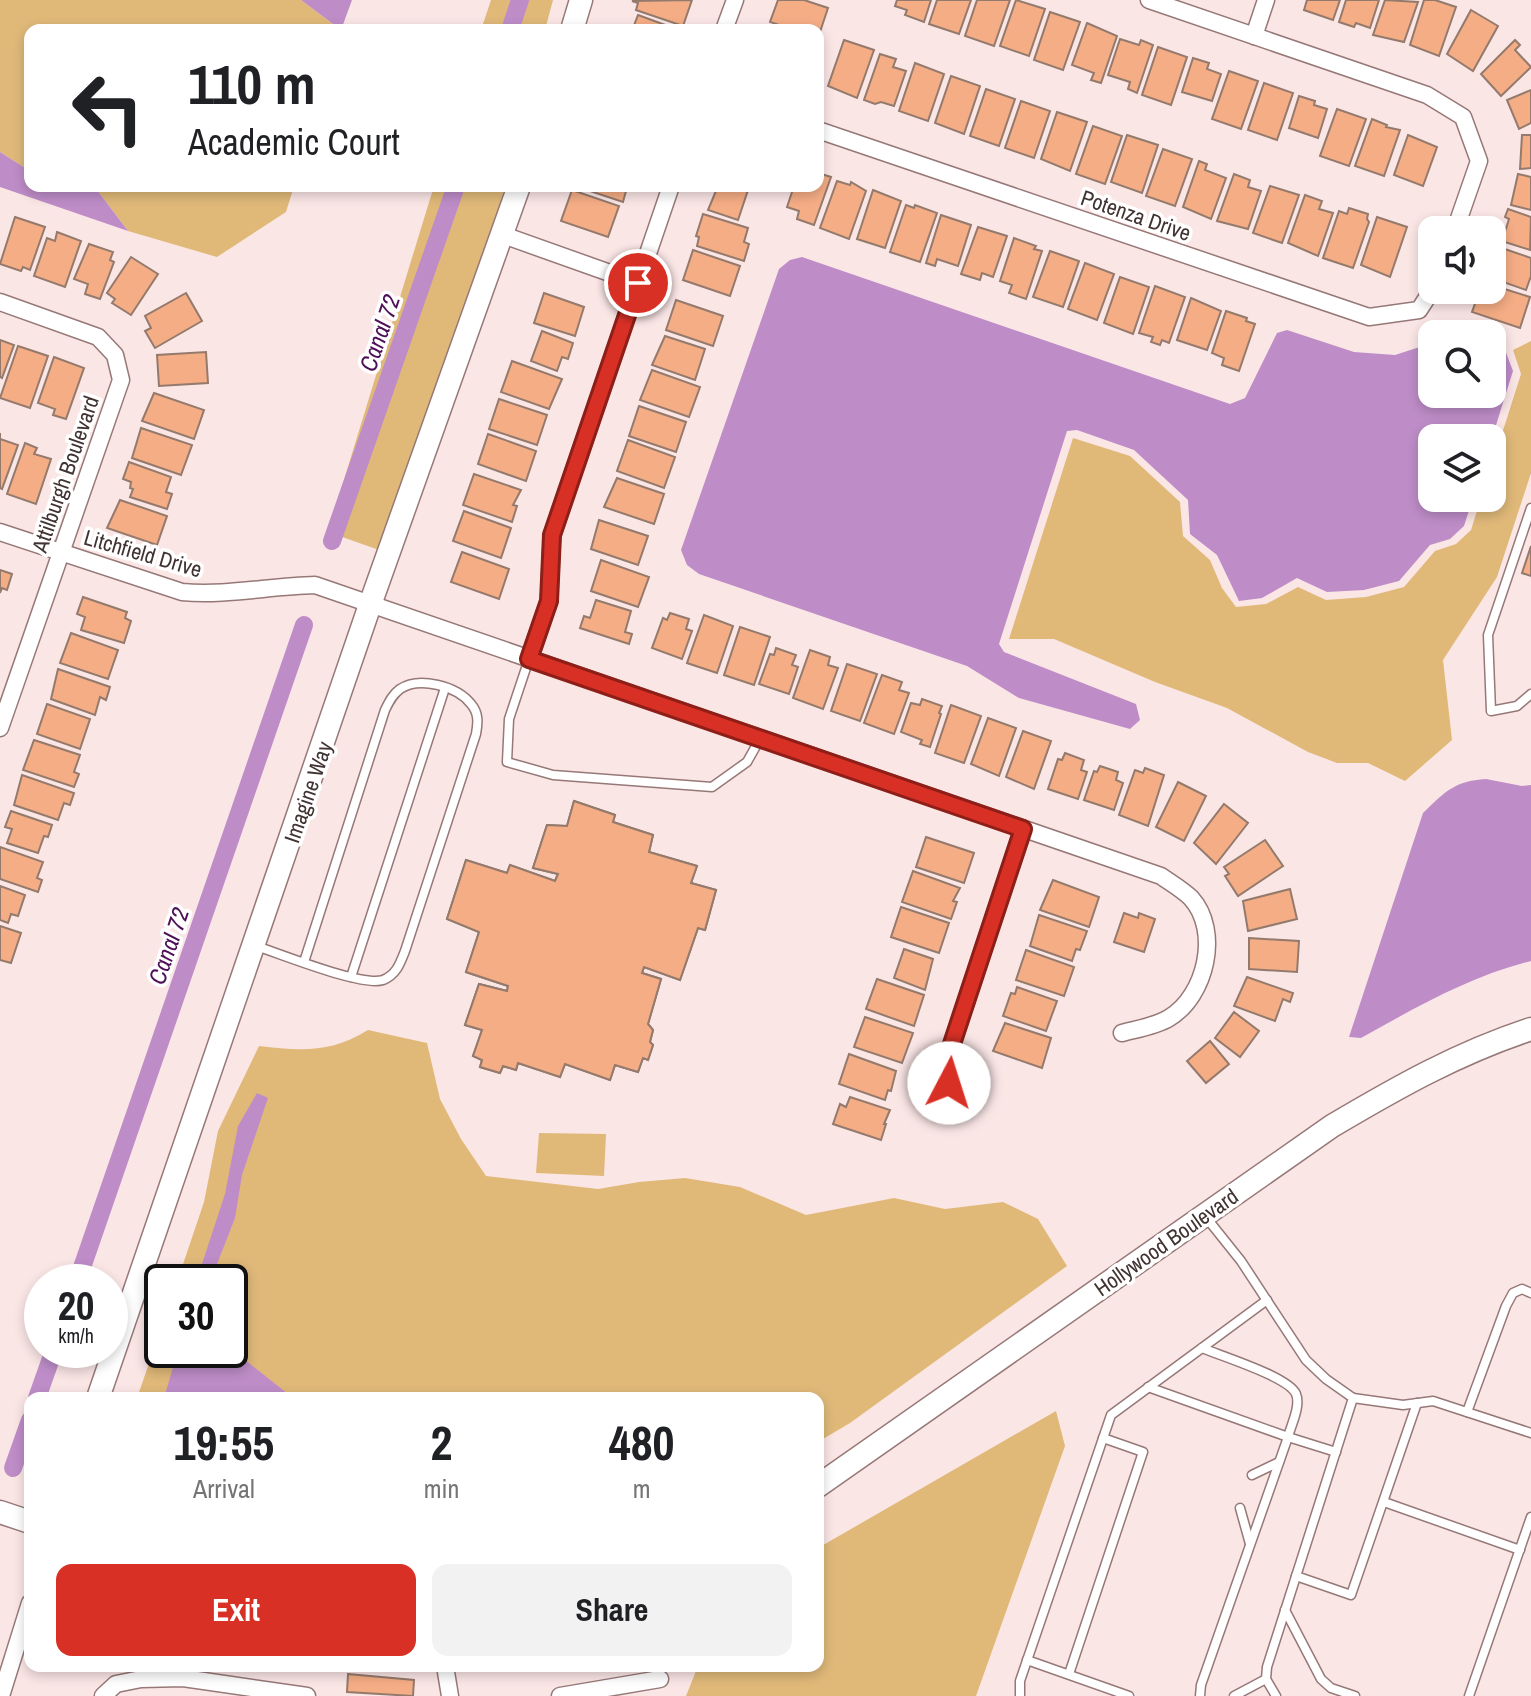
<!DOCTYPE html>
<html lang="en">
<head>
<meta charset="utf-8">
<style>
	body { margin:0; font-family:"Archivo Narrow",sans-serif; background:#f2f2f2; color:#202124; height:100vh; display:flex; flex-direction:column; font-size:30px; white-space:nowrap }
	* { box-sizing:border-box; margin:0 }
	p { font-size:26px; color:#757577 }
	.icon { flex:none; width:44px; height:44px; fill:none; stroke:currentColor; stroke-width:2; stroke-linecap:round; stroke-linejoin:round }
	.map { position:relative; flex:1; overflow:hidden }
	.details { position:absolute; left:24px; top:1392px; width:800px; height:280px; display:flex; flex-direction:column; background:#fff; border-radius:16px; box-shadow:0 4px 12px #0003 }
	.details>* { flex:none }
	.guide { position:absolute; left:24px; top:24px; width:800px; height:168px; border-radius:16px; box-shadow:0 4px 12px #0003; background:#fff; color:#202124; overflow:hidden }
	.controls { position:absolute; left:1418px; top:216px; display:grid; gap:16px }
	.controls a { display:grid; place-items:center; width:88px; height:88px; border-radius:16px; background:#fff; box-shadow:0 4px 12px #0003; font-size:40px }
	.speed { position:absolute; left:24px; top:1264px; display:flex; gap:16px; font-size:40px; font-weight:700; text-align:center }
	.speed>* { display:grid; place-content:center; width:104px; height:104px; border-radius:50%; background:#fff; box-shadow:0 4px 12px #0003; line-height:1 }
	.speed small { font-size:20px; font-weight:400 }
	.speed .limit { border:4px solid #111; border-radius:12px; background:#fff; color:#111 }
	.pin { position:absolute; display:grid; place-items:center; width:68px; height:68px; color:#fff; margin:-34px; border:4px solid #fff; border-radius:50%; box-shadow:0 2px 8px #0007 }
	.me { position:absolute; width:88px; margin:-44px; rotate:5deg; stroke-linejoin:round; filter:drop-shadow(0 0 6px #0008) }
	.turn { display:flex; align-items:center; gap:28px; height:168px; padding:0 32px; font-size:36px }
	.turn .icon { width:104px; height:104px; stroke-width:2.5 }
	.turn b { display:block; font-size:56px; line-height:68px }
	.eta { display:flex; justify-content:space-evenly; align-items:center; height:136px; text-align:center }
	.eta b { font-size:48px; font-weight:700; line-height:56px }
	.cta { display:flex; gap:16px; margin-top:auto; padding:16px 32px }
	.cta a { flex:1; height:92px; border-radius:16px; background:#d93025; color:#fff; font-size:32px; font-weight:700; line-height:92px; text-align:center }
	.cta a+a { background:#f2f2f2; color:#202124 }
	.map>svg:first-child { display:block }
	.green { fill:#e0b979 }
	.water { fill:#be8dc8 }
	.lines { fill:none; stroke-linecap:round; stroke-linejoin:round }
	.canal { stroke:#be8dc8; stroke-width:18 }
	.building { fill:#f5ad85; stroke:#947a6c; stroke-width:2; fill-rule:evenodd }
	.lane-casing { stroke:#967877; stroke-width:11 }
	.street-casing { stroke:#967877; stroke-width:19 }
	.secondary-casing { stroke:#967877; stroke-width:25 }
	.lane { stroke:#fff; stroke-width:8 }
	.street { stroke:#fff; stroke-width:16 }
	.secondary { stroke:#fff; stroke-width:22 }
	.route-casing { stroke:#8d1f18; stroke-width:20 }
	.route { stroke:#d93025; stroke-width:14 }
	.labels { text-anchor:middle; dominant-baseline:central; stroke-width:7; stroke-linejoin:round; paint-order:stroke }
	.street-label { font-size:22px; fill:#403332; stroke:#fff }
	.water-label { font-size:24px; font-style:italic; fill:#4d0f58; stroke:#fff }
</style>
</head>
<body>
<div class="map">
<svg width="1531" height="1696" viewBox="0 0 1531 1696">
	<rect width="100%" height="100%" fill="#fbe6e6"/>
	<g class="green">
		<path d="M0,0H301L341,30H30V171L0,152Z"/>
		<path d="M491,0H553L545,30H481Z"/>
		<path d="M94,186H294L286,212L217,257L128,231Z"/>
		<path d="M434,186H505L490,241L379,550L328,532Z"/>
		<path d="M1531,341V473L1497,577L1443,660L1452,740L1405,781L1368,763H1337L1308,752L1227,708L1155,682L1054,639H1009L1073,438L1130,456L1180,502L1183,536L1210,560L1222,588L1236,607L1266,604L1298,587L1326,600L1366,597L1404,587L1435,551L1456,544L1471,530L1481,498H1492V465L1521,374L1513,350Z"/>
		<path d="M368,1030L427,1043L440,1099L461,1139L486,1176L598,1189L639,1182L685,1178L740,1187L806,1215L894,1198L945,1209L1003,1202L1038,1219L1067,1266L850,1423L818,1442V1398H137L162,1326V1350H230V1282H177L204,1202L218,1131L259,1046C301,1051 331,1053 368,1030Z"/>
		<path d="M539,1133L606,1134L604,1176L536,1173Z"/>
		<path d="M1056,1411L1065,1446L976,1696H686L698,1666H818V1548Z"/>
	</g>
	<g class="water">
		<path d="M301,0H352L341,30Z"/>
		<path d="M0,152L30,171V186H94L128,231L0,187Z"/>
		<path d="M802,257L1230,404L1245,398L1277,333L1287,330L1354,352L1395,355L1432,343V394H1492V342L1505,350L1513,371L1492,438H1432V498H1473L1464,526L1450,539L1430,545L1399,581L1364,590L1327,592L1297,578L1262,598L1239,601L1217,555L1190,534L1188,500L1134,450L1077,430L1067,431L999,644L1004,652L1136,704L1140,720L1130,729L1019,698L967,666L699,574L687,565L681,550L779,269L790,260Z"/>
		<path d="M1486,779L1522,786L1531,785V961C1470,976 1415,1008 1361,1038L1349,1037L1423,813C1445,792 1454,781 1486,779Z"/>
		<path d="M257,1093L268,1098L242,1175L235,1218L210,1282H196L225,1194L238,1126Z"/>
		<path d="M230,1348L293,1398H164L178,1350H230Z"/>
	</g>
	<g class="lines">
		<g class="canal">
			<path d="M510,30L520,0"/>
			<path d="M332,541L456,186"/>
			<path d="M77,1282L304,625"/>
			<path d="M37,1398L54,1350"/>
			<path d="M13,1468L30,1420"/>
		</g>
	</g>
	<g class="building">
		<path d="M692,0L683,26L636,10L638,3L632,1Z"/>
		<path d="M778,0H804L828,8L818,38V30H794L770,22Z"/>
		<path d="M897,0H931L924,22L905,15L907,10L895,6Z"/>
		<path d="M937,0H971L959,34L929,24Z"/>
		<path d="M977,0H1010L994,46L965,36Z"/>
		<path d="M1016,0L1045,9L1029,56L1000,46Z"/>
		<path d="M1307,0H1340L1333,20L1304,10Z"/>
		<path d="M1346,0H1379L1370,28L1356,23L1354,27L1339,22Z"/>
		<path d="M1385,0L1418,2L1404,42L1373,35Z"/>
		<path d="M1424,0H1435L1456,7L1439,56L1410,45Z"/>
		<path d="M1471,10L1498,26L1473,71L1447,54Z"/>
		<path d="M1050,12L1080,22L1063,70L1034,60Z"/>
		<path d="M638,15L679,30H625L627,26L633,28Z"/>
		<path d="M1087,23L1117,36L1101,83L1091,80L1094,73L1072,65Z"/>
		<path d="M1120,39L1139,45L1141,40L1153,45L1137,93L1128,89L1130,82L1108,75Z"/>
		<path d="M844,40L874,50L857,98L828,86Z"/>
		<path d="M1515,40L1520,45L1515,50L1531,67L1501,96L1481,74Z"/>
		<path d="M1158,47L1187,57L1171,105L1142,95Z"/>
		<path d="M880,54L896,59L893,67L906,71L894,106L881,102L875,104L864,100Z"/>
		<path d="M1193,58L1209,63L1207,69L1221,74L1212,101L1182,92Z"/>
		<path d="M915,63L944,74L928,121L899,111Z"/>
		<path d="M1229,71L1258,81L1241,129L1212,119Z"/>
		<path d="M951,76L980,86L964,134L935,123Z"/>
		<path d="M1264,83L1293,93L1277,140L1248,130Z"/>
		<path d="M986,89L1015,99L999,146L970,136Z"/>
		<path d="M1531,90V123L1519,129L1507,100Z"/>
		<path d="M1299,96L1315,101L1314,105L1327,109L1318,138L1289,128Z"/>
		<path d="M1021,101L1050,111L1034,158L1005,148Z"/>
		<path d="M1337,109L1366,119L1349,166L1320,156Z"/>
		<path d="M1057,112L1087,122L1070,171L1041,159Z"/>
		<path d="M1372,119L1387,125L1386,127L1400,130L1384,176L1355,166Z"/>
		<path d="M1093,126L1122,136L1105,184L1076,174Z"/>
		<path d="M1127,135L1158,145L1142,193L1111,182Z"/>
		<path d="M1408,135L1437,147L1423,186L1394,175Z"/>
		<path d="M1522,135H1531V168L1520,169Z"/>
		<path d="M1163,149L1192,159L1175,206L1146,196Z"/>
		<path d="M1199,161L1207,164L1205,170L1226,178L1211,219L1183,207Z"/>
		<path d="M818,173L831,177L814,225L797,219L799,211L787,207L794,186H818Z"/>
		<path d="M1234,174L1250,180L1248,187L1261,191L1248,229L1217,221Z"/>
		<path d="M1518,174L1531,177V210L1511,205Z"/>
		<path d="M837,181L850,185L851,182L866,191L849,239L820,228Z"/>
		<path d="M575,186H624L623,190L626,191L623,202Z"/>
		<path d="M718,186H737L748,190L738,220L708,210Z"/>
		<path d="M1270,186L1299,195L1282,243L1253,233Z"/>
		<path d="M572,190L619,206L608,237L561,221Z"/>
		<path d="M873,190L901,201L885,248L857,239Z"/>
		<path d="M1305,195L1322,201L1319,209L1333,213L1318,256L1288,243Z"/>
		<path d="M906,205L914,208L915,205L937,213L920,262L890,252Z"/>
		<path d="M1349,208L1368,214L1367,219L1369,222L1353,268L1323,258L1339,211L1347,214Z"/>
		<path d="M1508,209L1531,217L1530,250L1502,241L1509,219L1505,217Z"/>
		<path d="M703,214L748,228L744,242L749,244L744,261L697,246L699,237L696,236Z"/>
		<path d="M941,215L971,225L958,266L937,259L935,266L926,263Z"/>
		<path d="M15,217L45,227L30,270L23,267L21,271L0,264Z"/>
		<path d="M1377,217L1407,227L1390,277L1361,265Z"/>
		<path d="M978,227L1007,236L993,277L982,273L980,280L961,274Z"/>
		<path d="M57,232L81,241L65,287L34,276L47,238L55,241Z"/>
		<path d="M1014,238L1036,246L1034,249L1042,251L1026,299L1009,293L1012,285L1000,281Z"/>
		<path d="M89,244L113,252L110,260L114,262L100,299L85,294L88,284L74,279Z"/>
		<path d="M1496,246L1531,258V276L1526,290L1492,278V252Z"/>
		<path d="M693,250L740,266L730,296L683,280Z"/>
		<path d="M1050,251L1079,261L1063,307L1033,297Z"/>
		<path d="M131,257L158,274L131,315L112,303L115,299L107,293Z"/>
		<path d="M1085,263L1114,274L1097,320L1068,309Z"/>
		<path d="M1120,277L1149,287L1133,334L1104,323Z"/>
		<path d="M1492,285L1530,297L1520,328L1472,312L1480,290H1492Z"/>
		<path d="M1155,286L1185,297L1169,343L1162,340L1160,345L1151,342L1153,337L1139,333Z"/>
		<path d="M186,293L202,321L155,348L145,331L151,328L145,316Z"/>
		<path d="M544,293L584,307L575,336L534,323Z"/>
		<path d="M1191,298L1221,311L1207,350L1177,340Z"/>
		<path d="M676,300L723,316L713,346L666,330Z"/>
		<path d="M1226,311L1247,318L1246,321L1255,324L1239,371L1222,365L1224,358L1212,353Z"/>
		<path d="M542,331L573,343L568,359L562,357L557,371L531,361Z"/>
		<path d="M665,336L705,349L695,380L652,365Z"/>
		<path d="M0,340L14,345L2,378L0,377Z"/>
		<path d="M18,346L48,356L30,408L0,398Z"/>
		<path d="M206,352L208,383L159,386L157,355Z"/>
		<path d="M54,357L84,368L66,419L53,415L55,409L38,403Z"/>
		<path d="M512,361L562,379L549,409L501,392Z"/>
		<path d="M652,370L700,387L689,417L640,400Z"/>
		<path d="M154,393L204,410L194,439L142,421Z"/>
		<path d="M499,399L547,415L537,445L489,429Z"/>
		<path d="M639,406L686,422L676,452L629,436Z"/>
		<path d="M141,428L192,445L181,475L132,458Z"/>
		<path d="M0,433V439L18,445L2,489L0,488Z"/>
		<path d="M488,434L536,451L526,481L478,464Z"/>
		<path d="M628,440L675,457L664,488L617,471Z"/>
		<path d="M25,443L37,448L34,454L51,459L36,504L7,494Z"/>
		<path d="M129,462L171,477L166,492L172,494L167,509L130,497L133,489L130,488L131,482L123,479Z"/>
		<path d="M474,474L521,490L513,505L517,506L512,522L463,505Z"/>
		<path d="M617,478L664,494L654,524L604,507Z"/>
		<path d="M120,500L167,516L157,545L107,528Z"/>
		<path d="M464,511L511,528L501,558L453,541Z"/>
		<path d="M599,520L648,536L638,565L591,549Z"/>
		<path d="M1531,546V576L1522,573Z"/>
		<path d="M462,552L509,569L499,599L451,582Z"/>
		<path d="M601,560L649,577L638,607L591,591Z"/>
		<path d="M0,570L12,574L7,590L2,588L0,593Z"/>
		<path d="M83,597L127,612L125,618L131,621L124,643L81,630L85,617L77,614Z"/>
		<path d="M596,600L631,611L625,632L632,634L629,644L580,628L584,616L590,618Z"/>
		<path d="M670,613L689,619L686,629L692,631L682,659L652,648L663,618L667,620Z"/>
		<path d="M704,615L733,626L717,673L687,663Z"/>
		<path d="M740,627L770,637L754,685L724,675Z"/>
		<path d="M71,633L118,650L108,679L60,663Z"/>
		<path d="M776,648L796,655L792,665L798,667L789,694L759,684L770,654L774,655Z"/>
		<path d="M810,650L830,657L828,665L838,668L823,709L793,698Z"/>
		<path d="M847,664L877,674L860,721L831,711Z"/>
		<path d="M58,669L110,687L106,700L100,697L95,715L51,699Z"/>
		<path d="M882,675L902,682L899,690L909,693L894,734L864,723Z"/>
		<path d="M922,699L942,706L939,713L941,714L930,747L920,744L922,740L901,732L911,703L920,705Z"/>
		<path d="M47,704L90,719L80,749L37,734Z"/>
		<path d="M951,705L981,716L964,763L935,753Z"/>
		<path d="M988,718L1016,728L999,776L971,764Z"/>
		<path d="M1023,731L1051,741L1034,789L1006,777Z"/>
		<path d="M34,740L80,755L74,772L79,774L74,787L23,770Z"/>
		<path d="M1065,753L1084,760L1081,770L1087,772L1078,799L1048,789L1058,759L1062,760Z"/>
		<path d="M1100,766L1118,772L1116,780L1123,783L1114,810L1084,800L1094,771L1097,772Z"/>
		<path d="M1145,768L1164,775L1148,826L1119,815L1135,770L1143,773Z"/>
		<path d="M22,775L74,793L70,805L64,803L58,820L14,805Z"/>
		<path d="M1178,782L1206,796L1184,841L1156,827Z"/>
		<path d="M574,801L615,815L613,822L653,835L649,852L697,866L691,883L716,890L705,930L698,928L680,980L644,967L642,973L661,979L648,1024L653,1030L650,1042L653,1045L648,1060L643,1058L638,1072L615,1065L610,1080L565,1064L560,1077L518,1063L516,1070L503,1066L500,1073L480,1067L482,1060L473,1056L482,1030L465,1025L479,984L507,991L508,986L466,972L479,932L447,919L466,860L507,873L510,865L555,881L558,874L533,868L547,825L567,826ZM593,838L606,840L599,866L640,883L638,895L680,910L677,919L649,912L632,969L616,966L601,1012L625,1021L622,1031L580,1018L575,1033L531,1019L522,1044L514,1042L527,1000L511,993L527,940L504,930L507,918L546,932L563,880L578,883Z"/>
		<path d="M574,801L615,815L613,822L653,835L649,852L697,866L691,883L716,890L705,930L698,928L680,980L644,967L642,973L661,979L648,1024L653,1030L650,1042L653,1045L648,1060L643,1058L638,1072L615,1065L610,1080L565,1064L560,1077L518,1063L516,1070L503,1066L500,1073L480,1067L482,1060L473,1056L482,1030L465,1025L479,984L507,991L508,986L466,972L479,932L447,919L466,860L507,873L510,865L555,881L558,874L533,868L547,825L567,826Z"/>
		<path d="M1224,804L1248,823L1216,864L1194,843Z"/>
		<path d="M11,811L52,825L48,837L44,836L38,853L7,843L12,829L5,827Z"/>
		<path d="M926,837L974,853L964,883L916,867Z"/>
		<path d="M1265,840L1283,866L1238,896L1225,876L1229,874L1224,867Z"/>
		<path d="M0,847L43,862L37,878L42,880L38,892L0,879Z"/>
		<path d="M913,871L960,888L953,901L957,902L951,919L902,902Z"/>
		<path d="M1053,880L1099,897L1089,927L1040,910Z"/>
		<path d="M0,886L25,895L18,916L11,914L8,923L0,920Z"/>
		<path d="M1290,889L1297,919L1248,931L1243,901Z"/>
		<path d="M901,907L949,923L939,953L891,937Z"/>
		<path d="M1124,913L1138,918L1139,913L1155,919L1144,952L1114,942Z"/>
		<path d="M1039,915L1087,931L1080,950L1076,949L1072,961L1030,946Z"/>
		<path d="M0,926L21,933L11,963L0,960Z"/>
		<path d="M1249,938L1299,941L1297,972L1249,969Z"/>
		<path d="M904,949L933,959L925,990L894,978Z"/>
		<path d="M1026,950L1074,967L1064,996L1016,980Z"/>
		<path d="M1247,977L1293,993L1290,1002L1283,999L1275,1021L1234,1006Z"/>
		<path d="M877,979L924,995L914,1026L866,1009Z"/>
		<path d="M1017,987L1057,1001L1046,1031L1003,1016L1011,993L1015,994Z"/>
		<path d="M1234,1012L1259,1031L1240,1057L1215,1038Z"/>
		<path d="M865,1017L913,1033L902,1063L854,1047Z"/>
		<path d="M1005,1023L1051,1038L1042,1068L993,1051Z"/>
		<path d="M1210,1041L1229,1064L1206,1083L1187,1061Z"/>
		<path d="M849,1054L896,1071L891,1091L888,1090L885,1100L839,1084Z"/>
		<path d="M850,1097L890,1110L884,1124H886L881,1140L833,1124L840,1104L846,1107Z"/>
		<path d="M348,1674L414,1680L413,1696L347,1692Z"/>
	</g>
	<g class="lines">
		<g class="lane-casing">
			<g id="lane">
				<path d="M1531,508L1488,635L1491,711L1517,706L1531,694"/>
				<path d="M529,659L509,719L507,762L553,775L712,787L747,762L760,739"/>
				<path d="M256,946C281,954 362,987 383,980C396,975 400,964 405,951L476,734C478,723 479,713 471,704C457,686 419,676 400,689C392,695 389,702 385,710L304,962"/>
				<path d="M351,977L445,688"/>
				<path d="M1205,1216L1241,1261L1306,1360L1326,1379L1353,1398L1267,1667L1266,1679L1276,1696"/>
				<path d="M1148,1387L1288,1437C1291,1425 1301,1406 1296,1394C1289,1377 1221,1356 1202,1348"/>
				<path d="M1353,1398L1403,1405L1433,1401L1531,1433"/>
				<path d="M1467,1412L1506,1306L1513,1293L1522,1289L1531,1293"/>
				<path d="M1252,1475L1279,1462"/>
				<path d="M1384,1502L1520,1550"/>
				<path d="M1240,1508L1250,1544"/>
				<path d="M1296,1576L1351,1595L1417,1403"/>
				<path d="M1285,1610L1321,1679L1331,1688L1355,1696"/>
				<path d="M1027,1660L1129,1696"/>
				<path d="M1069,1674L1143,1452L1103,1438"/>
				<path d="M1020,1696V1681L1111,1415L1267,1300"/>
				<path d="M1200,1696L1201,1685L1288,1437L1336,1452"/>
				<path d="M1234,1696L1266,1679"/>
				<path d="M1469,1696L1531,1517"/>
			</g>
		</g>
		<g class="street-casing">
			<g id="street">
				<path d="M1149,0L1427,95L1463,117L1479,161L1455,230"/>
				<path d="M724,30L735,0"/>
				<path d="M1254,36L1266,0"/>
				<path d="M818,130L1369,317L1419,310L1432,290"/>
				<path d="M503,235L638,283"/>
				<path d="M0,302L98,337L115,355L121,380L0,728"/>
				<path d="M0,532L182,592C226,596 270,586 315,585L1161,876C1171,883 1183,890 1191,898C1221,931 1206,996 1169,1018C1156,1026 1137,1029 1122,1033"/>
				<path d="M529,659L549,601L552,535L671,186"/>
				<path d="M952,1112L946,1062L1023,829"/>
				<path d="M445,1666L450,1696"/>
				<path d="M1,1696L30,1603"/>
				<path d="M103,1696L116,1684L141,1679L183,1678L307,1696"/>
				<path d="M560,1696L660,1679"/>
			</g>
		</g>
		<g class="secondary-casing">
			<g id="secondary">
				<path d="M572,30L581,0"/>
				<path d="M98,1398L371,602L519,186"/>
				<path d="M818,1486L1332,1126C1398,1087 1458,1053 1531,1029"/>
				<path d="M0,1512L30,1522"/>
			</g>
		</g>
		<use href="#lane" class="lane"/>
		<use href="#street" class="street"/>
		<use href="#secondary" class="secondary"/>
	</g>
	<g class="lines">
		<g class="route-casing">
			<path id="route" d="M638,283L552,535L549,601L529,659L1023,829L946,1062L949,1083"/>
		</g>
		<use href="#route" class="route"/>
	</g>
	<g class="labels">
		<g class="street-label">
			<text transform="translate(1136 215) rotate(19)">Potenza Drive</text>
			<text transform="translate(65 474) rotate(-71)">Attilburgh Boulevard</text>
			<text transform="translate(143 553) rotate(16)">Litchfield Drive</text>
			<text transform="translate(308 792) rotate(-71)">Imagine Way</text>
			<text transform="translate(1166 1242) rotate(-35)">Hollywood Boulevard</text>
		</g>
		<g class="water-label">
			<text transform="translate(379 333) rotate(-71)">Canal 72</text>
			<text transform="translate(168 946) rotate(-71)">Canal 72</text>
		</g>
	</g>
</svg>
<div class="controls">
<a><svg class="icon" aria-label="sound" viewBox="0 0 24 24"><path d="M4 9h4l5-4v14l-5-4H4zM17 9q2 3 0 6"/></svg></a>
<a><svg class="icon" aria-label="search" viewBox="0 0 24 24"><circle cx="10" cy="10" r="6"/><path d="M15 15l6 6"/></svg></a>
<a><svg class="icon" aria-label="layers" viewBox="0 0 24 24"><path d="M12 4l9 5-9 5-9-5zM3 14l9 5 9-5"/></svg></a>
</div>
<div class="speed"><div>20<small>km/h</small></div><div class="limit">30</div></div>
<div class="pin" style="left:638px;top:283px;background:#d93025"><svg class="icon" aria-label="arrive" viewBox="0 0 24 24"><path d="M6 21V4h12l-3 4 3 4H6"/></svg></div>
<svg class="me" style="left:949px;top:1083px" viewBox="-20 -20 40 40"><circle r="19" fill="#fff"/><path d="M0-13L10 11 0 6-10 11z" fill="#d93025"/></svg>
<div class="guide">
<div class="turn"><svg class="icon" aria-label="left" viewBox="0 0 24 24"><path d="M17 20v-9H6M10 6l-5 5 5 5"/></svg><div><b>110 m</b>Academic Court</div></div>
</div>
<section class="details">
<div class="eta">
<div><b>19:55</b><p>Arrival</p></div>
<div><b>2</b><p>min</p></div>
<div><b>480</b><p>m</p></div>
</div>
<div class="cta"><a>Exit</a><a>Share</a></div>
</section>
</div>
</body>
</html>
